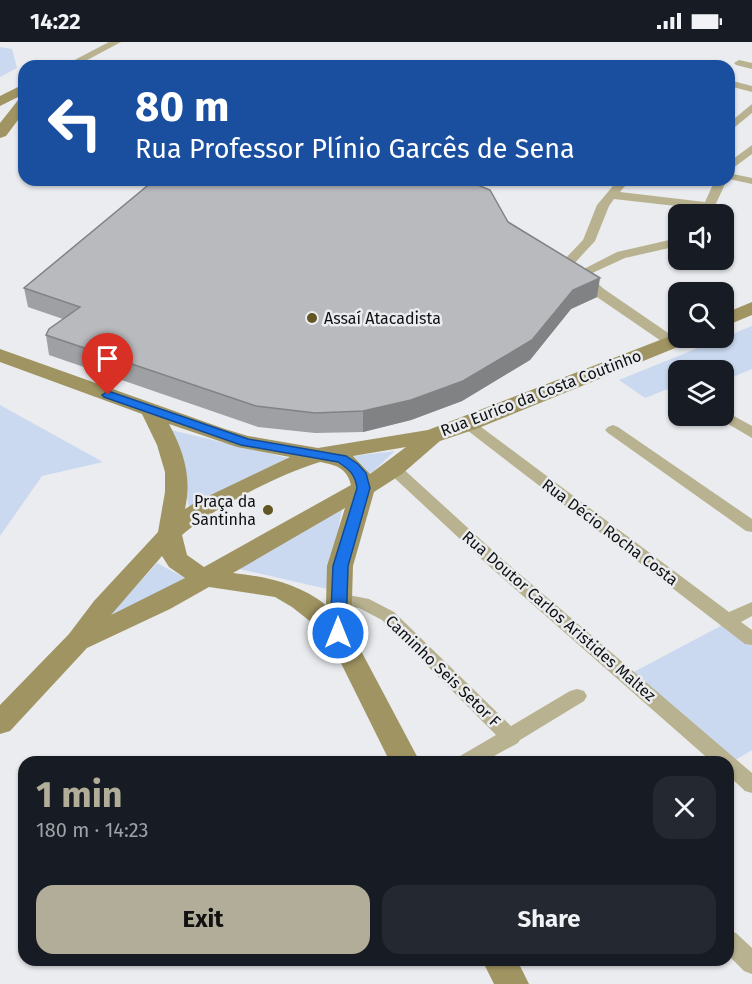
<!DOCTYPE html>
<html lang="en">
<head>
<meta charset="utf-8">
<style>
	body { margin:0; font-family:"Fira Sans",sans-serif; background:#242831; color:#f1f3f6; height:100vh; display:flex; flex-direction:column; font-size:22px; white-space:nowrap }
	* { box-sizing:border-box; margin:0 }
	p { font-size:20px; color:#9ea1a6 }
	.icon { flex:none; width:33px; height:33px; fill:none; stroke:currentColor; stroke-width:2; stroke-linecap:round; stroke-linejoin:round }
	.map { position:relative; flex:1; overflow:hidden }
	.panel { position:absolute; left:18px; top:714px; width:716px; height:210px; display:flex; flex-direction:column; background:#171b24; border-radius:18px; box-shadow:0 2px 4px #0004 }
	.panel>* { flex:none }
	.guide { position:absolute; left:18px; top:18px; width:717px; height:126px; border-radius:18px; box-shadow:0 2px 4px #0004; background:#1a4fa0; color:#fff; overflow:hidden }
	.buttons { position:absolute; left:668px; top:162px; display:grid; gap:12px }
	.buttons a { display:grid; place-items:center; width:66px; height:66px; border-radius:12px; background:#171b24; box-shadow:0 2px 4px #0004; font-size:30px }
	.pin { position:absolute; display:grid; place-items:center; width:51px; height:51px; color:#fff; margin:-62px -26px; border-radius:50% 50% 50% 0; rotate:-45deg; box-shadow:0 0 6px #0007 }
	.pin .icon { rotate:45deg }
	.me { position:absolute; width:66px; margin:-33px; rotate:0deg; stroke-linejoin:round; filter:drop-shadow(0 0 4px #0008) }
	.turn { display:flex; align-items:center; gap:21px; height:126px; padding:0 18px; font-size:27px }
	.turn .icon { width:78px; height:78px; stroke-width:2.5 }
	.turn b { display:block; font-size:42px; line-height:51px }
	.round { display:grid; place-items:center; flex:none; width:63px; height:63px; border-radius:18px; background:#242831 }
	.head { display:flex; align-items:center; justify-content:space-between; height:102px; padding:0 18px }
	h1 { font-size:36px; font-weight:700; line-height:45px; color:#b1ad98 }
	.primary-button { display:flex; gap:12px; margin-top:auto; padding:12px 18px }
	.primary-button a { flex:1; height:69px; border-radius:18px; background:#b1ad98; color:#111; font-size:24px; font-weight:700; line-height:69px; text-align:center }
	.primary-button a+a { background:#242831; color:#f1f3f6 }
	.status { display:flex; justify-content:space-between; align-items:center; height:42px; padding:0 30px; background:#171b24; direction:ltr }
	.status svg { height:16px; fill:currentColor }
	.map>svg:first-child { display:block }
	.green { fill:#cad9ef }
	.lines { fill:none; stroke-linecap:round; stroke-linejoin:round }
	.street { fill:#b9b290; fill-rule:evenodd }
	.secondary { fill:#a09562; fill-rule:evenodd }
	.wall { fill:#9ea0a3 }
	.shaded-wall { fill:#818284 }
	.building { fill:#b8babd; stroke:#818284; stroke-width:1.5 }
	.route { fill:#1a73e8; stroke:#114b97; stroke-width:1.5 }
	.poi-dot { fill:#625724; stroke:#eaecef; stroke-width:2 }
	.labels { text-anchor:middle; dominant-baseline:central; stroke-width:5; stroke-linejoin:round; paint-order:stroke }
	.poi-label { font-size:16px; fill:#0f1011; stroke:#eaecef; text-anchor:start }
	.street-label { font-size:16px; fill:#0f1011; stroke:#eaecef }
</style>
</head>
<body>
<div class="status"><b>14:22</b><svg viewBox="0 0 49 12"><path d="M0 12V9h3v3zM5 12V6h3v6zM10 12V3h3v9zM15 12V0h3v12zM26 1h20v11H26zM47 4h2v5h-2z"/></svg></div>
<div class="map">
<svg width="752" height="942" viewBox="0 0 752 942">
	<rect width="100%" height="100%" fill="#eaecef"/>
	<g class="green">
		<path d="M0,5L12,7L17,26L0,35Z"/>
		<path d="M752,284V327L723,339V328H678V343L645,356L619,338Z"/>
		<path d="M0,363L103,420L42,434L0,494Z"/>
		<path d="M171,388L288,416L189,465Z"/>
		<path d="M395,409L370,432L354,414Z"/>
		<path d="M342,467L327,547L235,526Z"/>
		<path d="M157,521L185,536L101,583Z"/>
		<path d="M730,579L752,596V708L730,721L630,632Z"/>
	</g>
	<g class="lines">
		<g class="street">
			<path d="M109,0H121L76,24H63Z"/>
			<path d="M739,18L752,21V27L736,23L734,21Z"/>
			<path d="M729,38L752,44V50L729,44Z"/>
			<path d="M752,62V71L729,90V81Z"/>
			<path d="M752,103V112L729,129V120Z"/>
			<path d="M729,131L752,136V142L729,137Z"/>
			<path d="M618,138H630L620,150L705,160L715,138H727L711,172H699L702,167L614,157L609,164L595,199L571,225H563L561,222L563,219L583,198L597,163Z"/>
			<path d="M678,196V204L625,216L588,233L604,247L677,297L679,300L677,303H667L594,253L574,232L617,210Z"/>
			<path d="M723,368L752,384V396L718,376L716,374H723Z"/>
			<path d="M468,377L473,379L729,570L752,560V574L741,580L752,588V603L745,602L463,385L460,382L463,379Z"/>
			<path d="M613,383L618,385L752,477V490L746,489L608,391L605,388L608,385Z"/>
			<path d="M394,422L400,424L501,516L752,731V751L745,749L728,733V720H712L489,524L388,430L386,427Z"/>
			<path d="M338,551L369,557L394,570L511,684L570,649L577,647L584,649L587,654L584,659L520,698L518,701L483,720H457L460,714L496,693L382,578L359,566L332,561L329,557L332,553Z"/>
			<path d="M728,888L736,891L752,906V932L744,929L728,913Z"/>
		</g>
		<g class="secondary">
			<path d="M24,42V52L0,64V54Z"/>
			<path d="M24,56V70L6,94L0,96V81L19,57Z"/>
			<path d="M752,260V273L723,285V272Z"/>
			<path d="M678,291V296H693L690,300L476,387L440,399L402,432L374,450L353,524L351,590L420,720H390L331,601L316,584L292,565L275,555L209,545L170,567L87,606L10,689L0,692V663L69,592L94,559L158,490L165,450V430L157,403L142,372L0,320V307L225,387L248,394L318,406L428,388ZM169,382L237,405L290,415L196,460L185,467C192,435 184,410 169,382ZM406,405L370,432L353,414ZM320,420C336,423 347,426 351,443L204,525L187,513L182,493C213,466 280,432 320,420ZM345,466L327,524L326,563C297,541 268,535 233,531ZM162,514L169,525L185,536L111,573Z"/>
			<path d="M482,918H517L529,942H494Z"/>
		</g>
	</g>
	<path class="wall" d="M508,180L597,255L571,267L530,318L462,359L411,378L363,390L315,391L258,385L49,313L46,293L63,277L28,265L24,246Z"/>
	<path class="shaded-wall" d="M600,236L597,255L571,267L530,318L462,359L411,378L363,390V369L573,248Z"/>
	<path class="building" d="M456,139L473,141L490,148L508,180L600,236L573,248L532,298L463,339L411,358L363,369L315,371L256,364L46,293L49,287L80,265L24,246L152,140Z"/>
	<path class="route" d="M108,349L248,397L346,414L358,422L366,431L370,446L348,524L346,591L343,595L338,596L330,591L333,524L357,446C355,432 350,428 338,420L241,403L104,355L102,353Z"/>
	<g class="poi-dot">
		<circle cx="312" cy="276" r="6"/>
		<circle cx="268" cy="468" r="6"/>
	</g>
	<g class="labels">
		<g class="poi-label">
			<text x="324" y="276">Assaí Atacadista</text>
			<text x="256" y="459" text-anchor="end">Praça da<tspan x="256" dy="18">Santinha</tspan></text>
		</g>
		<g class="street-label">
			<text transform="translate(541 351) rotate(-21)">Rua Eurico da Costa Coutinho</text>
			<text transform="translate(610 490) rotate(37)">Rua Décio Rocha Costa</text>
			<text transform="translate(559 574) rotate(41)">Rua Doutor Carlos Aristides Maltez</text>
			<text transform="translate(443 629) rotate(44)">Caminho Seis Setor F</text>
		</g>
	</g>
</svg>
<div class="buttons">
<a><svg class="icon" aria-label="sound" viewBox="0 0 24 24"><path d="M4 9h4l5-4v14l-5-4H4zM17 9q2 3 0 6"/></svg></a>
<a><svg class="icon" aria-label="search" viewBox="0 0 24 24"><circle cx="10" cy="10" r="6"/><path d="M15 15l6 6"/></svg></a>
<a><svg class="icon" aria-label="layers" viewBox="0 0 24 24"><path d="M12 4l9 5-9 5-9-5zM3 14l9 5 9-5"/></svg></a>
</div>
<div class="pin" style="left:108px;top:353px;background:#d93025"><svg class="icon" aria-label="arrive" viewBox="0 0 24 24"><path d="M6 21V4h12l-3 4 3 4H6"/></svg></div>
<svg class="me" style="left:338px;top:591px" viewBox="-20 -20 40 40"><circle r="17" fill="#1a73e8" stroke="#fff" stroke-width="3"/><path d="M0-11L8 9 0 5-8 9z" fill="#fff"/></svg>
<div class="guide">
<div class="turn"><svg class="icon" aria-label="left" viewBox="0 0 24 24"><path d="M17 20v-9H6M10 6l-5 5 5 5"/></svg><div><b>80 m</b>Rua Professor Plínio Garcês de Sena</div></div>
</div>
<section class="panel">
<div class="head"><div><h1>1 min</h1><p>180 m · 14:23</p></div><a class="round"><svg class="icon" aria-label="close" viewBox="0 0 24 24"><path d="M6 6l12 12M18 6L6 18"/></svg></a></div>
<div class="primary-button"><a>Exit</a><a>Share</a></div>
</section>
</div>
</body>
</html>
